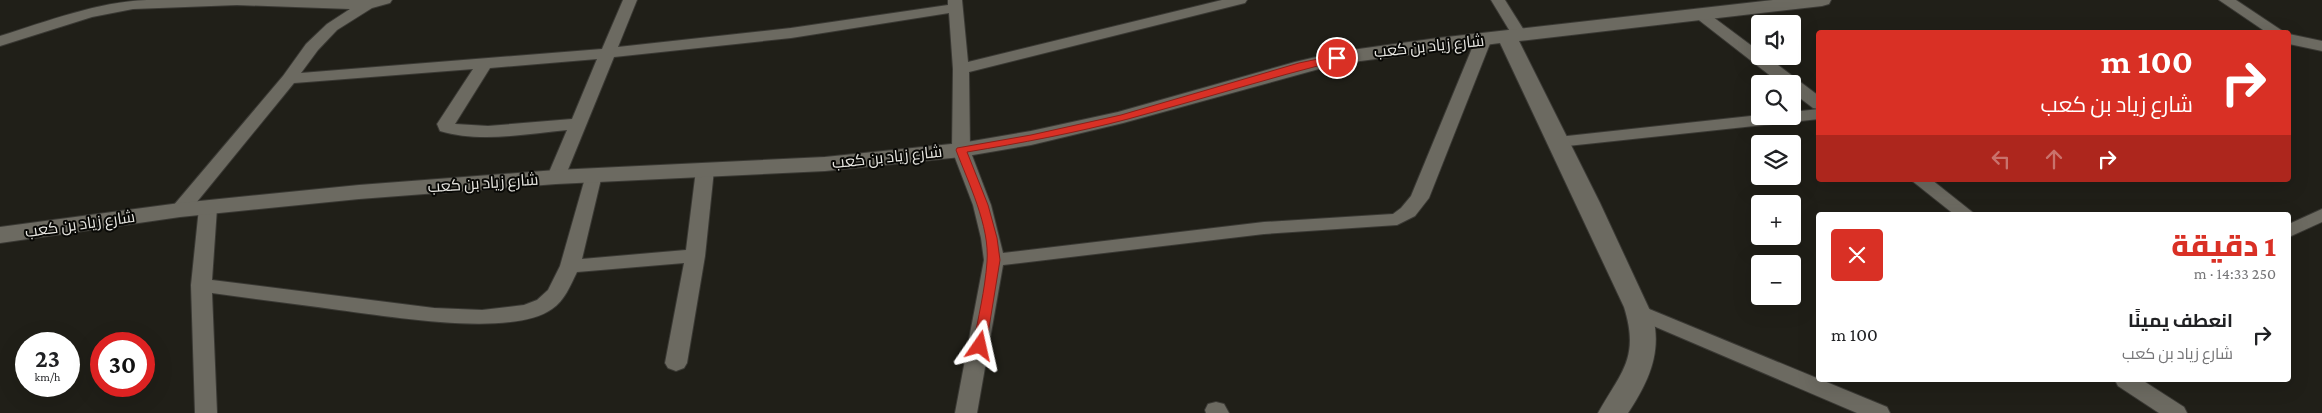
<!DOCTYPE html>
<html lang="ar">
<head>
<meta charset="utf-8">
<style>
	body { margin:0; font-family:"Crimson Pro",Cairo,serif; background:#f6f6f6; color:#202124; direction:rtl; height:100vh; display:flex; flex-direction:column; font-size:19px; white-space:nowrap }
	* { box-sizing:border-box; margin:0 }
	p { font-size:16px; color:#757577 }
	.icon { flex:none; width:28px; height:28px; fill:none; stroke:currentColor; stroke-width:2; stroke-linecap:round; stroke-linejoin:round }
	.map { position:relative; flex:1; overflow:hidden; direction:ltr }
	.drawer { position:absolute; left:1816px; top:212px; width:475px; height:170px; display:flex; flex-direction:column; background:#fff; border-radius:5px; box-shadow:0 5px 20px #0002; direction:rtl }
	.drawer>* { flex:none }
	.top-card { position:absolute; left:1816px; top:30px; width:475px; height:152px; border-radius:5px; box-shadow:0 5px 20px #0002; direction:rtl; background:#d93025; color:#fff; overflow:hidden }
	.controls { position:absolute; left:1751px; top:15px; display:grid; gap:10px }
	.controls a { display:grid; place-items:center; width:50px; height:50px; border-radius:5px; background:#fff; box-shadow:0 5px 20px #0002; font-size:25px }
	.speed { position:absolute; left:15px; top:332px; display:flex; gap:10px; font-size:25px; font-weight:700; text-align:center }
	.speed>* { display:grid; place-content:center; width:65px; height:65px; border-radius:50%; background:#fff; box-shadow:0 5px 20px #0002; line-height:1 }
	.speed small { font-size:12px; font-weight:400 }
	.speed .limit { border:8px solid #d22; background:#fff; color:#111 }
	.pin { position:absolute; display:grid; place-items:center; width:42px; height:42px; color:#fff; margin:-21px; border:2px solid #fff; border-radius:50%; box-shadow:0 1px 5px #0007 }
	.me { position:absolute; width:55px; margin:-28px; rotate:11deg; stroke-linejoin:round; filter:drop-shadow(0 0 4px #0008) }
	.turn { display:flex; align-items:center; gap:18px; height:105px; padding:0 15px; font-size:22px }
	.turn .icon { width:65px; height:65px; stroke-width:2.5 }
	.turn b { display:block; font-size:35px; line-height:42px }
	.lanes { display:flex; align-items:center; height:48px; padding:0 15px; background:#0003; justify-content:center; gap:25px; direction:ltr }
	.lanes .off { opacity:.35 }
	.round { display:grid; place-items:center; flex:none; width:52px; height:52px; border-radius:5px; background:#f6f6f6 }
	.head { display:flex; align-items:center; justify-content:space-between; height:85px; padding:0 15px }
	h1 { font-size:30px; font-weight:800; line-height:38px; color:#d93025 }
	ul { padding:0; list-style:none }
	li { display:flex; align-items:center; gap:15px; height:75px; padding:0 15px }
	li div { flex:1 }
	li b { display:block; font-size:19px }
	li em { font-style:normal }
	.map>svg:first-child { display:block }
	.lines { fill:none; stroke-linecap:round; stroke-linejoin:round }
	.minor-casing { stroke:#3a3934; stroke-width:2 }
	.tertiary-casing { stroke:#3a3934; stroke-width:2 }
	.minor { fill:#6c6a61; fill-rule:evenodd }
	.tertiary { fill:#6c6a61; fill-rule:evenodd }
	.route { fill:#d93025; stroke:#8d1f18 }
	.labels { text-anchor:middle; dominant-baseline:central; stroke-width:4; stroke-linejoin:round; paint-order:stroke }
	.street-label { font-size:16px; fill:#e6e5e0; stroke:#090906 }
</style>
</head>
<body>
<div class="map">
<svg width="2322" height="413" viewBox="0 0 2322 413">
	<rect width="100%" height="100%" fill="#201f18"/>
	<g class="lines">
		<g class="minor-casing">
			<g id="minor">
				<path d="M147,0H392L390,3L372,8L337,30L318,50L301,73L602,49L623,0H637L618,47L791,28L948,5V0H962L968,62L1222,0H1247L1245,3L969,72L970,150L991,205L1003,253L1264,222L1393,214L1401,208L1411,196L1475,41L1478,38H1488L1491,41L1429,198L1415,216L1397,225L1264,234L1003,265L977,413H955L984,260L981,238L973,205L952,150L953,69L949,13L791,38L614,57L565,177L562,181H550L547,177L567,130C526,134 479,143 440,131L437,124L473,69L294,83L187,214L180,216L173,214L171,210L173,206L283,76L306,44L327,24L350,9L237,5L133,9L92,17L0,46V36C48,21 97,2 147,0ZM597,59L572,119L488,126L455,124L490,68Z"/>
				<path d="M1491,0H1505L1527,35L1524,38H1514Z"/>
				<path d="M2219,0H2236L2284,32H2266Z"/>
				<path d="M1700,9L1705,11L1760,52V56H1766L1819,96V119L1558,147L1552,146L1549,142L1552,138L1558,137L1760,115L1792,116V112L1819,109L1813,108L1792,92V84H1781L1695,17L1692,14Z"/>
				<path d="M2289,34L2322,41V51L2289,44Z"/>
				<path d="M705,165L711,166L714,170L705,256L687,363L684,368L676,371L668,368L665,363L684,263L577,272C570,286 565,300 552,309C512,338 388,316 339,310C297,304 254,299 212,293L217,413H195L191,285L199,208L201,204L208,202L215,204L217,208L212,280L434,308L482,310L524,305L537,300L548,290L560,266L587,171H599L602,175L582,259L686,250L696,170L699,166Z"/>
				<path d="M1911,180H1932L1976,215H1955Z"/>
				<path d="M2322,209V222L2289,237V224Z"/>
				<path d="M1637,304L1887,407L1890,413H1857L1630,316L1627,311L1630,306Z"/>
				<path d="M2115,380H2142L2184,407L2187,413H2159L2118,386Z"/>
				<path d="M1216,402L1224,404L1229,413H1206L1205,410L1208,404Z"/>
			</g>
		</g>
		<g class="tertiary-casing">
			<path id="tertiary" d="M1773,0H1831L1829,4L1822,6L1519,41L1600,203L1653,317C1662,353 1648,383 1628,413H1598C1621,372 1640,358 1624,307L1500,43L1337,64L1123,123L1031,145L961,157L825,171L556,184L359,199L180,217L0,243V227L180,203L359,185L556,170L825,157L961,143L1031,131L1118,112L1295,62L1337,52L1438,38Z"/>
		</g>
		<use href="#minor" class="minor"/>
		<use href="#tertiary" class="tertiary"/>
	</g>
	<path class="route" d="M1337,55L1340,56V60C1269,78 1199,100 1128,119C1075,133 1021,143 967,152L988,205L997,238L1000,260L986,346L980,350L975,349L973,346C978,318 985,290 987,262C990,226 968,182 956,150L957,148L1031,135L1121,115L1299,63Z"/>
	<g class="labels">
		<g class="street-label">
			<text transform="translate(1429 46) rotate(-6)">شارع زياد بن كعب</text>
			<text transform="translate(887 157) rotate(-6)">شارع زياد بن كعب</text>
			<text transform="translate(483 183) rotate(-4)">شارع زياد بن كعب</text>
			<text transform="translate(80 224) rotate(-8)">شارع زياد بن كعب</text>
		</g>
	</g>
</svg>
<div class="controls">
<a><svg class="icon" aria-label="sound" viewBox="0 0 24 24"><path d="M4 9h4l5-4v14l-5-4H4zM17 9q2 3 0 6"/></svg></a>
<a><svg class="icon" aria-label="search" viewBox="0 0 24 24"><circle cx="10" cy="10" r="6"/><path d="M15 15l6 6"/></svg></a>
<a><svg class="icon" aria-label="layers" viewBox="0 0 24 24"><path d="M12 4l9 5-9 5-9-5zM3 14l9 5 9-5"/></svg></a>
<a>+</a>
<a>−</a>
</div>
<div class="speed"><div>23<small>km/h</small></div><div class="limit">30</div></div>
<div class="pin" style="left:1337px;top:58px;background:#d93025"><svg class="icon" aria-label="arrive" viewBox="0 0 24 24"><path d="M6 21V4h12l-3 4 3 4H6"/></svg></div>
<svg class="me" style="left:980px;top:346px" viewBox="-20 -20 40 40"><path d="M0-17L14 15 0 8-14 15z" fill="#d93025" stroke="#fff" stroke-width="4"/></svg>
<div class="top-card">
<div class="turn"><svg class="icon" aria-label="right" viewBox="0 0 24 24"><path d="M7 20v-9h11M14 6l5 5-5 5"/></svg><div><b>100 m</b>شارع زياد بن كعب</div></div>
<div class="lanes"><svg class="icon off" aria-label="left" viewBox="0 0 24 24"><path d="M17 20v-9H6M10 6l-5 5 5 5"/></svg><svg class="icon off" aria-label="ahead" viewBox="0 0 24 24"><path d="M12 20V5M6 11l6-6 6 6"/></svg><svg class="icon" aria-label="right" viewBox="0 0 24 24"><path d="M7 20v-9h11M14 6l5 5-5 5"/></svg></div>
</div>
<section class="drawer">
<div class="head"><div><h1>1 دقيقة</h1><p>250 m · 14:33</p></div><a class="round" style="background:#d93025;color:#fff"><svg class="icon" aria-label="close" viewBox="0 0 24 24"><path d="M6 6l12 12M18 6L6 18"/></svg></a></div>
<ul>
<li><svg class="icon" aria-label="right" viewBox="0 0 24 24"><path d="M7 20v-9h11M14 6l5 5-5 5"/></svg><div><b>انعطف يمينًا</b><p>شارع زياد بن كعب</p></div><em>100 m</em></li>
</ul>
</section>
</div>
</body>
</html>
